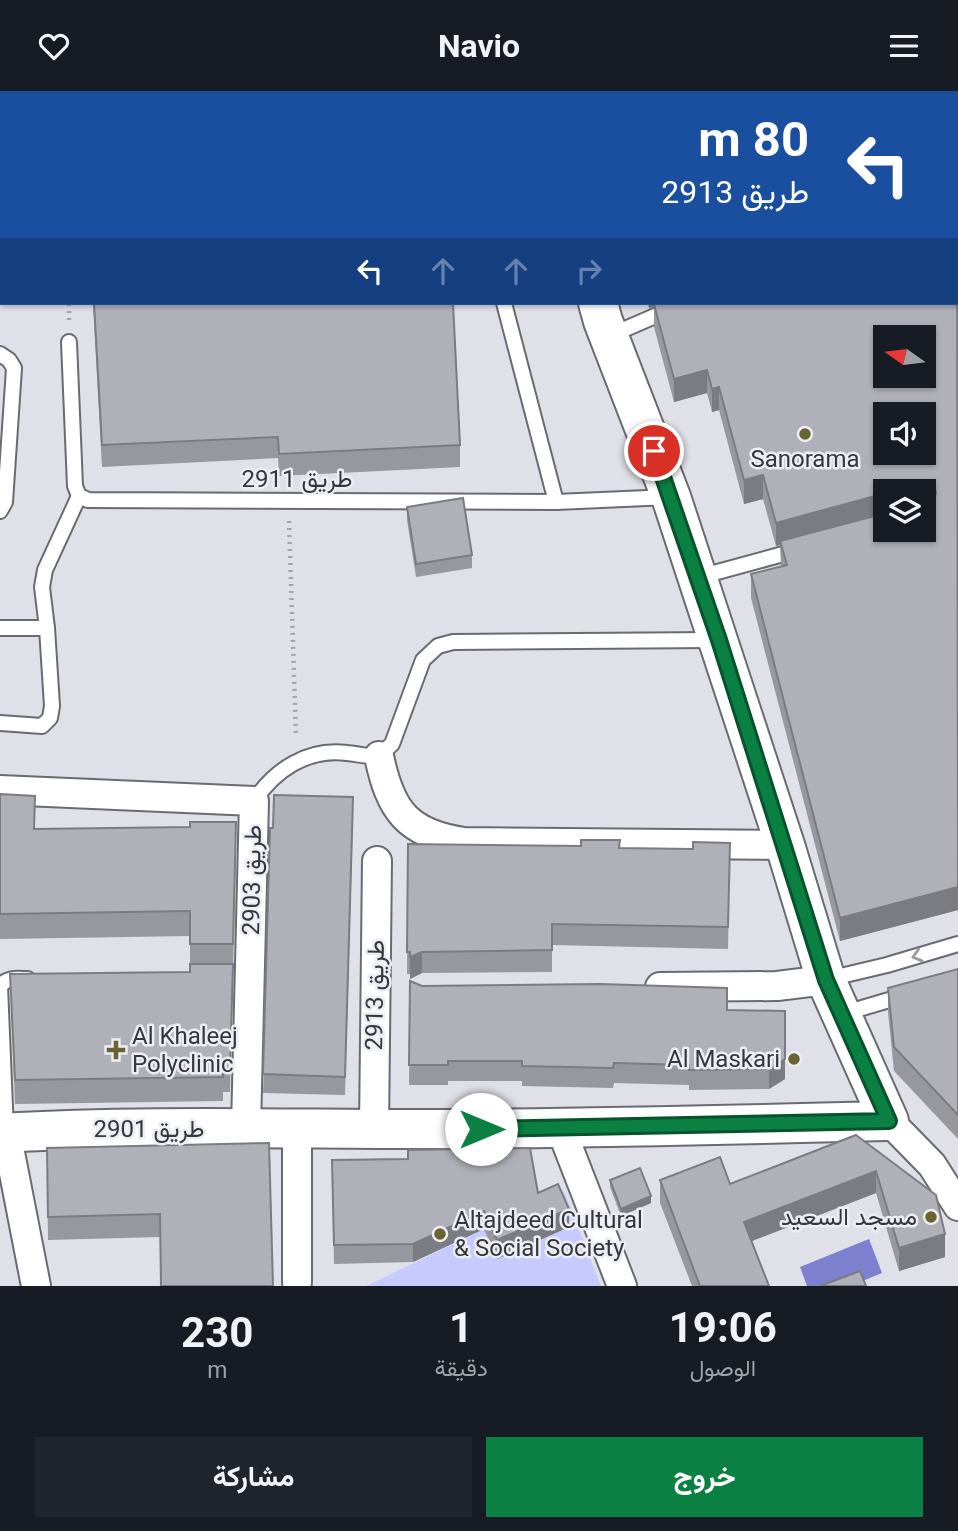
<!DOCTYPE html>
<html lang="ar">
<head>
<meta charset="utf-8">
<style>
	body { margin:0; font-family:Roboto,Vazirmatn,sans-serif; background:#20242c; color:#f1f3f6; direction:rtl; height:100vh; display:flex; flex-direction:column; font-size:26px; white-space:nowrap }
	* { box-sizing:border-box; margin:0 }
	p { font-size:23px; color:#9ea1a6 }
	.icon { flex:none; width:38px; height:38px; fill:none; stroke:currentColor; stroke-width:2; stroke-linecap:round; stroke-linejoin:round }
	.map { position:relative; height:1195px; overflow:hidden; direction:ltr }
	.drawer { display:flex; flex-direction:column; background:#171b24; flex:1 }
	.drawer>* { flex:none }
	.hud { position:absolute; left:0px; top:0px; width:959px; height:214px; box-shadow:0 2px 5px #0004; direction:rtl; background:#1a4fa0; color:#fff; overflow:hidden }
	.needle { width:46px; rotate:284deg }
	.buttons { position:absolute; left:873px; top:234px; display:grid; gap:14px }
	.buttons a { display:grid; place-items:center; width:63px; height:63px; border-radius:0px; background:#171b24; box-shadow:0 2px 5px #0004; font-size:35px }
	.pin { position:absolute; display:grid; place-items:center; width:60px; height:60px; color:#fff; margin:-30px; border:4px solid #fff; border-radius:50%; box-shadow:0 2px 7px #0007 }
	.me { position:absolute; width:77px; margin:-38px; rotate:90deg; stroke-linejoin:round; filter:drop-shadow(0 0 5px #0008) }
	.turn { display:flex; align-items:center; gap:24px; height:147px; padding:0 35px; font-size:32px }
	.turn .icon { width:91px; height:91px; stroke-width:2.5 }
	.turn b { display:block; font-size:49px; line-height:60px }
	.lanes { display:flex; align-items:center; height:66px; padding:0 35px; background:#0003; justify-content:center; gap:35px; direction:ltr }
	.lanes .off { opacity:.35 }
	.eta { display:flex; justify-content:space-evenly; align-items:center; height:119px; text-align:center }
	.eta b { font-size:42px; font-weight:700; line-height:49px }
	.cta { display:flex; gap:14px; margin-top:auto; padding:14px 35px }
	.cta a { flex:1; height:80px; border-radius:0px; background:#0b8043; color:#fff; font-size:28px; font-weight:700; line-height:80px; text-align:center }
	.cta a+a { background:#20242c; color:#f1f3f6 }
	header { display:flex; justify-content:space-between; align-items:center; height:91px; padding:0 35px; background:#171b24; font-size:32px; font-weight:700 }
	.map>svg:first-child { display:block }
	.green { fill:#c6caff }
	.water { fill:#7d80cf }
	.lines { fill:none; stroke-linecap:round; stroke-linejoin:round }
	.lane-casing { stroke:#6a6b72; stroke-width:18 }
	.street-casing { stroke:#6a6b72; stroke-width:32 }
	.secondary-casing { stroke:#6a6b72; stroke-width:42 }
	.path { stroke:#a3a4aa; stroke-width:4.5; stroke-dasharray:2 5; stroke-linecap:butt }
	.lane { stroke:#fff; stroke-width:14 }
	.street { stroke:#fff; stroke-width:28 }
	.secondary { stroke:#fff; stroke-width:38 }
	.wall { fill:#97989e; fill-rule:evenodd }
	.shaded-wall { fill:#7b7c81 }
	.building { fill:#b0b1b8; stroke:#7b7c81; stroke-width:2; fill-rule:evenodd }
	.oneway { stroke:#9a9b9c }
	.route-casing { stroke:#07532c; stroke-width:18 }
	.route { stroke:#0b8043; stroke-width:12 }
	.poi-dot { fill:#6b6430; stroke:#ecedf5; stroke-width:2.5 }
	.labels { text-anchor:middle; dominant-baseline:central; stroke-width:5; stroke-linejoin:round; paint-order:stroke }
	.poi-label { font-size:24px; fill:#36373a; stroke:#ecedf5; text-anchor:start }
	.street-label { font-size:24px; fill:#36373a; stroke:#ecedf5 }
</style>
</head>
<body>
<header><svg class="icon" aria-label="menu" viewBox="0 0 24 24"><path d="M4 6h16M4 12h16M4 18h16"/></svg>Navio<svg class="icon" aria-label="heart" viewBox="0 0 24 24"><path d="M12 20l-8-8c-3-5 5-10 8-4 3-6 11-1 8 4z"/></svg></header>
<div class="map">
<svg width="958" height="1195" viewBox="0 0 958 1195">
	<rect width="100%" height="100%" fill="#dfe0e8"/>
	<path class="green" d="M564,1100L601,1195H366Z"/>
	<path class="water" d="M869,1148L882,1182L850,1195H807L800,1176Z"/>
	<g class="lines">
		<g class="lane-casing">
			<g id="lane">
				<path d="M49,0V2"/>
				<path d="M31,2V0"/>
				<path d="M138,2V0"/>
				<path d="M225,2V0"/>
				<path d="M0,39H2"/>
				<path d="M504,212L556,411"/>
				<path d="M609,245L685,212"/>
				<path d="M69,251L75,395L79,405L88,409L556,411L670,406"/>
				<path d="M0,263L9,269L14,277L5,411L0,420"/>
				<path d="M699,486L798,459"/>
				<path d="M0,537H47L52,615L50,627L42,635L0,632"/>
				<path d="M47,537L42,496L45,479L79,405"/>
				<path d="M254,710C275,679 307,657 347,662C358,663 367,666 379,665L392,653L423,569L438,555L453,551L714,549"/>
				<path d="M828,888L887,874L958,853"/>
				<path d="M842,923L906,904"/>
				<path d="M6,1040L0,895C8,886 17,888 28,888"/>
			</g>
		</g>
		<g class="street-casing">
			<g id="street">
				<path d="M379,665C390,719 407,743 464,751L785,754"/>
				<path d="M0,699L254,710L246,1037"/>
				<path d="M660,896L777,895L826,889"/>
				<path d="M889,1030L932,1074L958,1115"/>
				<path d="M374,1038L377,770"/>
				<path d="M561,1038L622,1195"/>
				<path d="M6,1041L36,1195"/>
				<path d="M297,1191V1037"/>
			</g>
		</g>
		<g class="secondary-casing">
			<g id="secondary">
				<path d="M523,2L528,0"/>
				<path d="M0,147H2"/>
				<path d="M0,1042C141,1034 282,1038 423,1038C578,1038 733,1034 889,1030L826,889L785,754L671,406L603,230L598,212"/>
			</g>
		</g>
		<g class="path">
			<path d="M69,229V212"/>
			<path d="M289,430L296,645"/>
		</g>
		<use href="#lane" class="lane"/>
		<use href="#street" class="street"/>
		<use href="#secondary" class="secondary"/>
	</g>
	<g class="wall">
		<path d="M958,135V819L840,850L751,507V483L781,475L780,454L776,455L763,408L744,413L719,319L712,321L707,302L674,311L654,236V215L649,217L648,212H957ZM886,401H924V439H886Z"/>
		<path d="M93,212H453L460,354V376L279,385L278,367L102,376Z"/>
		<path d="M407,416L472,464V477L416,486L407,429Z"/>
		<path d="M0,703L35,738L236,756L230,1001H223V1010L15,1013L10,883L190,881V845L0,848Z"/>
		<path d="M353,725L345,1004L263,1002L273,737Z"/>
		<path d="M730,752L728,858L552,854V881L422,882L410,888V883H407L408,753L693,758Z"/>
		<path d="M958,878V1048L894,980L888,921V897Z"/>
		<path d="M410,890L422,895L727,919L785,988L769,998L689,999V994L614,992L613,997L522,995V990H448V994H409Z"/>
		<path d="M856,1044L945,1166L899,1180L876,1102L752,1150L769,1195H692L660,1112V1089L730,1093Z"/>
		<path d="M269,1052L273,1195H161L160,1146L48,1149L47,1080Z"/>
		<path d="M332,1069L538,1102L569,1136L497,1168L484,1138L413,1171L334,1173Z"/>
		<path d="M610,1089L651,1112L621,1125L610,1096Z"/>
	</g>
	<g class="shaded-wall">
		<path d="M649,212H662L649,217Z"/>
		<path d="M707,279V302L674,311V288Z"/>
		<path d="M719,296V319L712,321V298Z"/>
		<path d="M763,384V408L744,413V389Z"/>
		<path d="M921,393V401H915V399Z"/>
		<path d="M883,402V426L780,450V454L776,455V432Z"/>
		<path d="M958,796V819L840,850V827Z"/>
		<path d="M422,861V882L410,888V866Z"/>
		<path d="M785,920V988L769,998V978Z"/>
		<path d="M876,1080V1102L744,1153V1131Z"/>
		<path d="M651,1105V1112L621,1125V1118Z"/>
		<path d="M569,1118V1136L497,1168V1149Z"/>
		<path d="M484,1120V1138L413,1171V1153Z"/>
		<path d="M945,1143V1166L899,1180V1157Z"/>
	</g>
	<g class="building">
		<rect x="588" y="0" width="79" height="2"/>
		<path d="M957,135L958,796L840,827L751,483L787,474L780,450L886,422V439H924V411L934,407L936,402L934,394L928,391L921,393L915,399V401H886V402L776,432L763,384L744,389L719,296L712,298L707,279L674,288L654,213L957,212ZM886,247H924V285H886ZM886,324H924V362H886Z"/>
		<path d="M94,212H453L460,354L279,363L278,346L102,354Z"/>
		<path d="M463,407L472,464L416,473L407,416Z"/>
		<path d="M0,703L35,705L34,738L190,736V731H236L233,853H190V820L0,823Z"/>
		<path d="M274,704L353,706L345,986L263,983L270,737H273Z"/>
		<path d="M581,749H620L619,757L693,758V751L730,752L728,836L552,833V859L422,861L410,866V861H407L408,753L581,755Z"/>
		<path d="M190,873H233L230,977H223V986L15,989L10,883L190,881Z"/>
		<path d="M958,878V1024L894,956L888,897Z"/>
		<path d="M410,890L422,895L600,893L727,897V919L785,920V968L769,978L689,979V974L614,972L613,977L522,975V970H448V974H409Z"/>
		<path d="M856,1044L936,1104L945,1143L899,1157L876,1080L744,1131L769,1195H700L660,1089L720,1066L730,1093Z"/>
		<path d="M269,1052L273,1195H161L160,1123L48,1126L47,1057Z"/>
		<path d="M530,1057L538,1102L558,1093L569,1118L497,1149L484,1120L413,1153L334,1154L332,1069L408,1068V1059Z"/>
		<path d="M640,1077L651,1105L621,1118L610,1089Z"/>
		<path d="M860,1180L866,1195H820Z"/>
	</g>
	<defs><path id="oneway-chevron" d="M-2-3.5L2.5 0L-2 3.5" fill="none" stroke-width="1.6" stroke-linecap="round" stroke-linejoin="round" transform="scale(1.75)"/></defs>
	<use class="oneway" href="#oneway-chevron" transform="translate(917 865) rotate(164)"/>
	<g class="lines">
		<g class="route-casing">
			<path id="route" d="M481,1038L889,1030L826,889L719,549L654,360"/>
		</g>
		<use href="#route" class="route"/>
	</g>
	<g class="poi-dot">
		<circle cx="805" cy="343" r="7"/>
		<path d="M112.5 948.5h7v7h7v7h-7v7h-7v-7h-7v-7h7z"/>
		<circle cx="794" cy="968" r="7"/>
		<circle cx="931" cy="1126" r="7"/>
		<circle cx="440" cy="1143" r="7"/>
	</g>
	<g class="labels">
		<g class="poi-label">
			<text x="805" y="368" text-anchor="middle">Sanorama</text>
			<text x="132" y="945">Al Khaleej<tspan x="132" dy="28">Polyclinic</tspan></text>
			<text x="780" y="968" text-anchor="end">Al Maskari</text>
			<text x="917" y="1126" text-anchor="end">مسجد السعيد</text>
			<text x="454" y="1129">Altajdeed Cultural<tspan x="454" dy="28">&amp; Social Society</tspan></text>
		</g>
		<g class="street-label">
			<text x="297" y="388">طريق 2911</text>
			<text transform="translate(252 789) rotate(-89)">طريق 2903</text>
			<text transform="translate(375 904) rotate(-89)">طريق 2913</text>
			<text x="149" y="1038">طريق 2901</text>
		</g>
	</g>
</svg>
<div class="buttons">
<a><svg class="needle" viewBox="-14 -14 28 28"><path d="M0-13l5 13h-10z" fill="#e53935"/><path d="M0 13l5-13h-10z" fill="#9ea1a6"/></svg></a>
<a><svg class="icon" aria-label="sound" viewBox="0 0 24 24"><path d="M4 9h4l5-4v14l-5-4H4zM17 9q2 3 0 6"/></svg></a>
<a><svg class="icon" aria-label="layers" viewBox="0 0 24 24"><path d="M12 4l9 5-9 5-9-5zM3 14l9 5 9-5"/></svg></a>
</div>
<div class="pin" style="left:654px;top:360px;background:#d93025"><svg class="icon" aria-label="arrive" viewBox="0 0 24 24"><path d="M6 21V4h12l-3 4 3 4H6"/></svg></div>
<svg class="me" style="left:481px;top:1038px" viewBox="-20 -20 40 40"><circle r="19" fill="#fff"/><path d="M0-13L10 11 0 6-10 11z" fill="#0b8043"/></svg>
<div class="hud">
<div class="turn"><svg class="icon" aria-label="left" viewBox="0 0 24 24"><path d="M17 20v-9H6M10 6l-5 5 5 5"/></svg><div><b>80 m</b>طريق 2913</div></div>
<div class="lanes"><svg class="icon" aria-label="left" viewBox="0 0 24 24"><path d="M17 20v-9H6M10 6l-5 5 5 5"/></svg><svg class="icon off" aria-label="ahead" viewBox="0 0 24 24"><path d="M12 20V5M6 11l6-6 6 6"/></svg><svg class="icon off" aria-label="ahead" viewBox="0 0 24 24"><path d="M12 20V5M6 11l6-6 6 6"/></svg><svg class="icon off" aria-label="right" viewBox="0 0 24 24"><path d="M7 20v-9h11M14 6l5 5-5 5"/></svg></div>
</div>
</div>
<section class="drawer">
<div class="eta">
<div><b>19:06</b><p>الوصول</p></div>
<div><b>1</b><p>دقيقة</p></div>
<div><b>230</b><p>m</p></div>
</div>
<div class="cta"><a>خروج</a><a>مشاركة</a></div>
</section>
</body>
</html>
